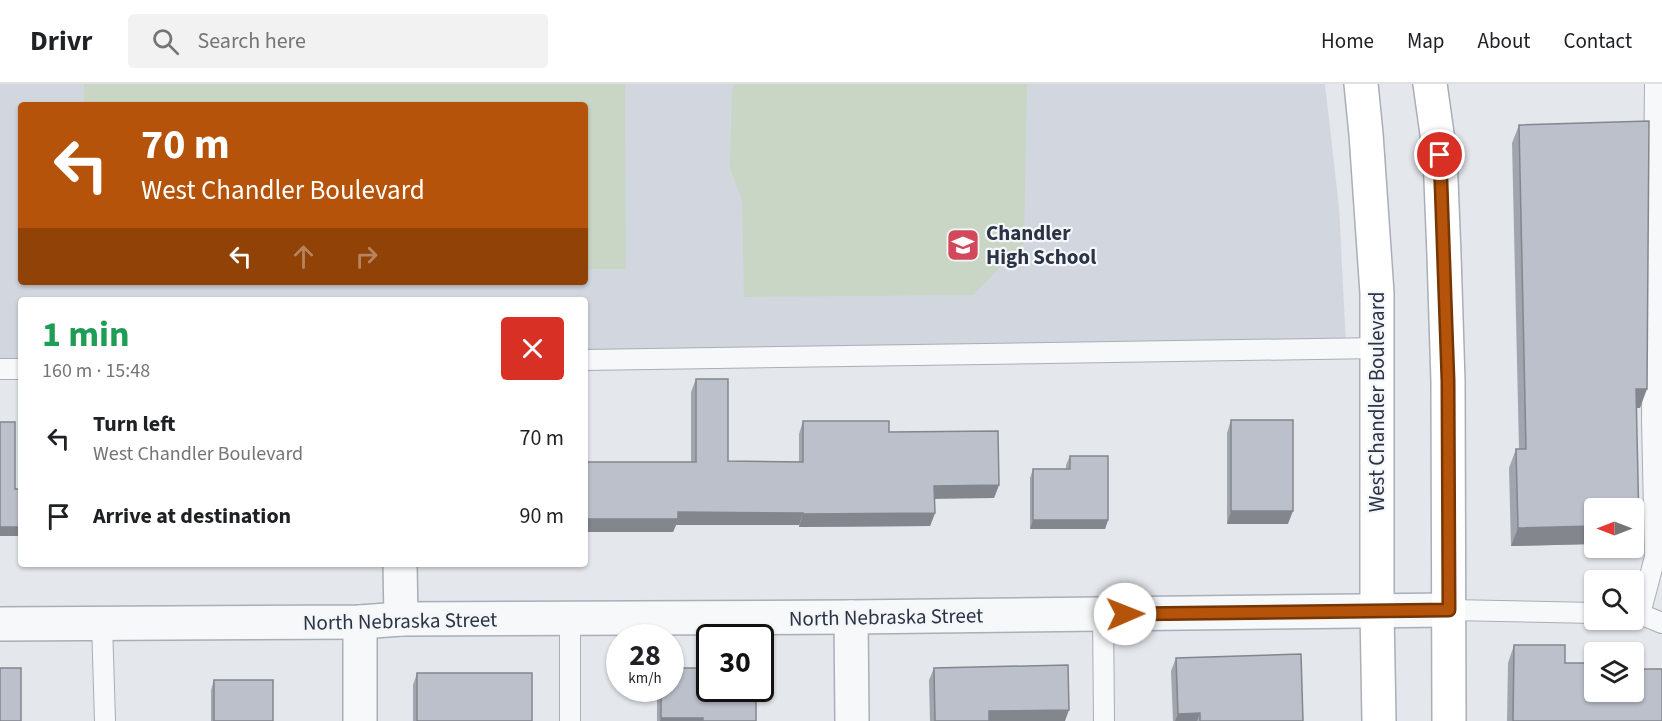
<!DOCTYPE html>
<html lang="en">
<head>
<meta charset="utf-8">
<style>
	body { margin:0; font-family:"Source Sans 3",sans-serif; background:#f2f2f2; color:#202124; height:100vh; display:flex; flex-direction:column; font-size:22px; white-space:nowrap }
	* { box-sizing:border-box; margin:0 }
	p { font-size:20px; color:#757577 }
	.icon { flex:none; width:33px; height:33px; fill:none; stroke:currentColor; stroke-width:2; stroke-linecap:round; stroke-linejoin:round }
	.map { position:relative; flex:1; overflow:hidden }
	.side { position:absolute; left:18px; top:213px; width:570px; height:270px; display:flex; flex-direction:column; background:#fff; border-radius:6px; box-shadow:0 2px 4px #0004 }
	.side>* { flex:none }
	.guide { position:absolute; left:18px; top:18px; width:570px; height:183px; border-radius:6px; box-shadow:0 2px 4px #0004; background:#b45309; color:#fff; overflow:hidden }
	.needle { width:39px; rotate:270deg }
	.fabs { position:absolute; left:1584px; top:414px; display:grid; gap:12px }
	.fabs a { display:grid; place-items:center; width:60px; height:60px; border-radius:6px; background:#fff; box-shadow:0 2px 4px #0004; font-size:30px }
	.speed { position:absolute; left:606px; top:540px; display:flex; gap:12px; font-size:30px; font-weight:700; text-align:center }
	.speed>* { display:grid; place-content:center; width:78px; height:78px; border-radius:50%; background:#fff; box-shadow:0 2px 4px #0004; line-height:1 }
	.speed small { font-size:15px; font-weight:400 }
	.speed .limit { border:3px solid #111; border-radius:9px; background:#fff; color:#111 }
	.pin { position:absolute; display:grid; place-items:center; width:51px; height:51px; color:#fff; margin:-26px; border:3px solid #fff; border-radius:50%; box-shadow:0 2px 6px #0007 }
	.me { position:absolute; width:66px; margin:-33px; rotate:89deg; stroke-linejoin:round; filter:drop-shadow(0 0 4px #0008) }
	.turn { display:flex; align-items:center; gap:21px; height:126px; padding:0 24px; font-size:27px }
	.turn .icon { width:78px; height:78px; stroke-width:2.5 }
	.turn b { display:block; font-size:42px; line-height:51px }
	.lanes { display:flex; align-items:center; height:57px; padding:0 24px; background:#0003; justify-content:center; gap:30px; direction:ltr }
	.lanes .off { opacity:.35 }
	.round { display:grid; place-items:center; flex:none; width:63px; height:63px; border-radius:6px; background:#f2f2f2 }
	.overview { display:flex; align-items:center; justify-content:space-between; height:102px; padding:0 24px }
	h1 { font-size:36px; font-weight:700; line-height:45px; color:#1e9e55 }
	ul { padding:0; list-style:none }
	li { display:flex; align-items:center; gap:18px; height:78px; padding:0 24px }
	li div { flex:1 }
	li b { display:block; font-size:22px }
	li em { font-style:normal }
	header { display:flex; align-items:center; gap:36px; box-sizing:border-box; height:84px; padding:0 30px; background:#fff; border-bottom:2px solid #e0e0e0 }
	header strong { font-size:28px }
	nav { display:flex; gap:33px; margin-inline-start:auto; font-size:21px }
	.search { width:420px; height:54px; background:#f2f2f2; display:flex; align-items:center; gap:15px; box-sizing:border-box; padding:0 21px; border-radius:6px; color:#757577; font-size:22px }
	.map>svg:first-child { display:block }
	.built { fill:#d2d6de; fill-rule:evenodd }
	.green { fill:#c9d6c5 }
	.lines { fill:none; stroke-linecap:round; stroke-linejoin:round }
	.service-casing { stroke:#a9aeb7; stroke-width:22 }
	.minor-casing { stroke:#a9aeb7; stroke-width:36 }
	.secondary-casing { stroke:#a9aeb7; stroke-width:36 }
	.service { stroke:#f7f8fa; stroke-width:20 }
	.minor { stroke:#f7f8fa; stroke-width:33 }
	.secondary { stroke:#fff; stroke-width:33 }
	.wall { fill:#a1a5ae }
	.shaded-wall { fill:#83868d }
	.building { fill:#bbc0ca; stroke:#83868d; stroke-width:1.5 }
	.route-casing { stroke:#753606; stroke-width:15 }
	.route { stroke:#b45309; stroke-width:10 }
	.labels { text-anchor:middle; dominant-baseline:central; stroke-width:4.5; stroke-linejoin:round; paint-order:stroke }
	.poi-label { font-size:21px; font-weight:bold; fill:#2b3445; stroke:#f4f6f9; text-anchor:start }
	.street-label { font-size:21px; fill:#2b3445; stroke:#f4f6f9 }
</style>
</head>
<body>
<header>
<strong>Drivr</strong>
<div class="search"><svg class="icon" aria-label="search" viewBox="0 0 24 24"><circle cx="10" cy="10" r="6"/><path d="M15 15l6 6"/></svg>Search here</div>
<nav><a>Home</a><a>Map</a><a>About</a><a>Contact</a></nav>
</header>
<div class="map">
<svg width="1662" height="637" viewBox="0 0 1662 637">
	<rect width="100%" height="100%" fill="#e4e7ec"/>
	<path class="built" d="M0,0H1325L1339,123L1346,261L585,276V216H21V285H0ZM21,21H585V198H21Z"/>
	<g class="green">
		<path d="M84,0H625L626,185H585V21H84Z"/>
		<path d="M735,0H1027L1024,159L973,211L744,213L742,116L730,84L732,4Z"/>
	</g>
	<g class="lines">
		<g class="service-casing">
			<g id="service">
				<path d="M585,276L1378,264"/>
				<path d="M0,285H21"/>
				<path d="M1449,526L1594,529"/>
				<path d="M1103,530L1104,637"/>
				<path d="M1634,530H1640L1662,539"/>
				<path d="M1640,530L1655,473L1652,335L1655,0"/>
				<path d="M570,536V637"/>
				<path d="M102,539L105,637"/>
			</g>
		</g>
		<g class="minor-casing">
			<g id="minor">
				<path d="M400,480L401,535"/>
				<path d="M851,533L852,637"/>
				<path d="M360,538V637"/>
				<path d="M0,540L360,538L401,535L851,533L1449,526"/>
			</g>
		</g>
		<g class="secondary-casing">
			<g id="secondary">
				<path d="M1361,0L1366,50L1377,209V526L1379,637"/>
				<path d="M1430,0L1440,71L1444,171L1448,297L1449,637"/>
			</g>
		</g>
		<use href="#service" class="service"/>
		<use href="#minor" class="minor"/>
		<use href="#secondary" class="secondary"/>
	</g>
	<g class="wall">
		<path d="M1519,41L1640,324H1637L1594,424V460L1511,462L1509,384L1516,365H1519L1512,59Z"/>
		<path d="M696,295L728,377L799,378V350L803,337L889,348L999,401L994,414H934L935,429L930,442L799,443V441H676L673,448H585L691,378V308Z"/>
		<path d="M1231,336L1288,440H1227V349Z"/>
		<path d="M1070,372L1108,436L1105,445H1030V394L1033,385H1066V381Z"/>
		<path d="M1514,561L1565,579L1642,585L1662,637H1507L1508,579Z"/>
		<path d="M1176,574L1303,637H1173L1171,587Z"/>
		<path d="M934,584L1065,637H930L929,596Z"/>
		<path d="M417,589L532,637H413V601Z"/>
		<path d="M214,596L273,637H211V606Z"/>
		<path d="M657,604H670L756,637H657Z"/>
	</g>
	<g class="shaded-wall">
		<path d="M1636,305H1647L1640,324H1630Z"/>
		<path d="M999,401L994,414L929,415L934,402Z"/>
		<path d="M1231,427H1293L1288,440H1227Z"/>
		<path d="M678,428L803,429L799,441H676L673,448H585V435Z"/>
		<path d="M935,429L930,442L799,443L803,430Z"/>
		<path d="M1033,436H1108L1105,445H1030Z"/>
		<path d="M1634,441H1639L1634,457Z"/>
		<path d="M1594,442V460L1511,462L1518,444Z"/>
		<rect x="0" y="443" width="21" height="9"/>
		<path d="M1069,626L1065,637H985L989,627Z"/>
		<path d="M1200,629L1197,637H1175L1178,630Z"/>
		<path d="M661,634H703L702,637H660Z"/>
	</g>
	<g class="building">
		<path d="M1649,37L1647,305H1636L1639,441H1634V424H1594V442L1518,444L1516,365H1526L1519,41Z"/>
		<path d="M696,295H728V377L803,378V337H889V348L998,347L999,401L934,402L935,429L803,430V429L678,428V435H585V378H696Z"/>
		<rect x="1231" y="336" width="62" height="91"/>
		<path d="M0,338H15V405H21V443H0Z"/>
		<path d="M1070,372H1108V436H1033V385H1070Z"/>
		<path d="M1514,561H1565V579H1594V608H1634V580H1642V585H1662V637H1513Z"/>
		<path d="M1301,570L1303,637H1200V629L1178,630L1176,574Z"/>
		<path d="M1068,581L1069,626L989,627V637H935L934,584Z"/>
		<rect x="0" y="584" width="21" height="53"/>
		<path d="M670,584H710V604H756V637H703V634H661V604H670Z"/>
		<rect x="417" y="589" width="115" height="48"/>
		<rect x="214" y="596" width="59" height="41"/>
	</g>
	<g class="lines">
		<g class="route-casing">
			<path id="route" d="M1125,530L1449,526L1448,297L1440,71"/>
		</g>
		<use href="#route" class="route"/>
	</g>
	<defs>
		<g id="school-square" transform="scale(1.725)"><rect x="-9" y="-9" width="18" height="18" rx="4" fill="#d1495b" stroke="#f4f6f9"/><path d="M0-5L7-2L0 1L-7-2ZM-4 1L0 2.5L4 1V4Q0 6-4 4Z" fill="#fff"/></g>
	</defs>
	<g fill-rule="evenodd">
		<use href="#school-square" x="963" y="161"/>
	</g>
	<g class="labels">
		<g class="poi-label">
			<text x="986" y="149">Chandler<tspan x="986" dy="24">High School</tspan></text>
		</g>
		<g class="street-label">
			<text transform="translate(1377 318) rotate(-90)">West Chandler Boulevard</text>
			<text transform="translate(886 533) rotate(-1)">North Nebraska Street</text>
			<text transform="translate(400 537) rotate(-1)">North Nebraska Street</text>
		</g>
	</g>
</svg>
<div class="fabs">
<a><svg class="needle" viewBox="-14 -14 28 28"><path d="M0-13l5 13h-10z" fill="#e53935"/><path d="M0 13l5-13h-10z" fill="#757577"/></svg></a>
<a><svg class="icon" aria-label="search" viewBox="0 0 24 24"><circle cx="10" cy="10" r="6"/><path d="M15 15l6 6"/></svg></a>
<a><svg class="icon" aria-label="layers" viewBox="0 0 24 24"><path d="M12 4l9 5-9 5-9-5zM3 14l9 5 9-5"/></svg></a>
</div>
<div class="speed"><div>28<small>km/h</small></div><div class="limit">30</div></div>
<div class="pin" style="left:1440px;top:71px;background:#d93025"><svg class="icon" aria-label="arrive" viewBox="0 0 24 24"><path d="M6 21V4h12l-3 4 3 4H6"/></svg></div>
<svg class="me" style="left:1125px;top:530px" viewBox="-20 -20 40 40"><circle r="19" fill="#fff"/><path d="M0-13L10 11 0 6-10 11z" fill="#b45309"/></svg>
<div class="guide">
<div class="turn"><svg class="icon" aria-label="left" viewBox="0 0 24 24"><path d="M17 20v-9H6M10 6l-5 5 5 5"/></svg><div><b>70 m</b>West Chandler Boulevard</div></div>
<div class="lanes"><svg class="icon" aria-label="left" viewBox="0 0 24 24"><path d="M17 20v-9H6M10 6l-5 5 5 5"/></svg><svg class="icon off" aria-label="ahead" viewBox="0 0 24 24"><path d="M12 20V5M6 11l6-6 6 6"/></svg><svg class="icon off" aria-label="right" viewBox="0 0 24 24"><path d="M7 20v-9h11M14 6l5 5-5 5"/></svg></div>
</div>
<section class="side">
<div class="overview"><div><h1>1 min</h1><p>160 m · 15:48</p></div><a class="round" style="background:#d93025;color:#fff"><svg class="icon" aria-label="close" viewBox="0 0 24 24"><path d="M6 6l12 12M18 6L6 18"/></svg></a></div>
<ul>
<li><svg class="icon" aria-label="left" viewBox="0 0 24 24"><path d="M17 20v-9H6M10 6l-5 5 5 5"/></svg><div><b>Turn left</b><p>West Chandler Boulevard</p></div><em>70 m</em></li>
<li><svg class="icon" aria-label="arrive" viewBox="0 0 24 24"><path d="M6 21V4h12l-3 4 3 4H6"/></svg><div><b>Arrive at destination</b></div><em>90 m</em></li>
</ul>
</section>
</div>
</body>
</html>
